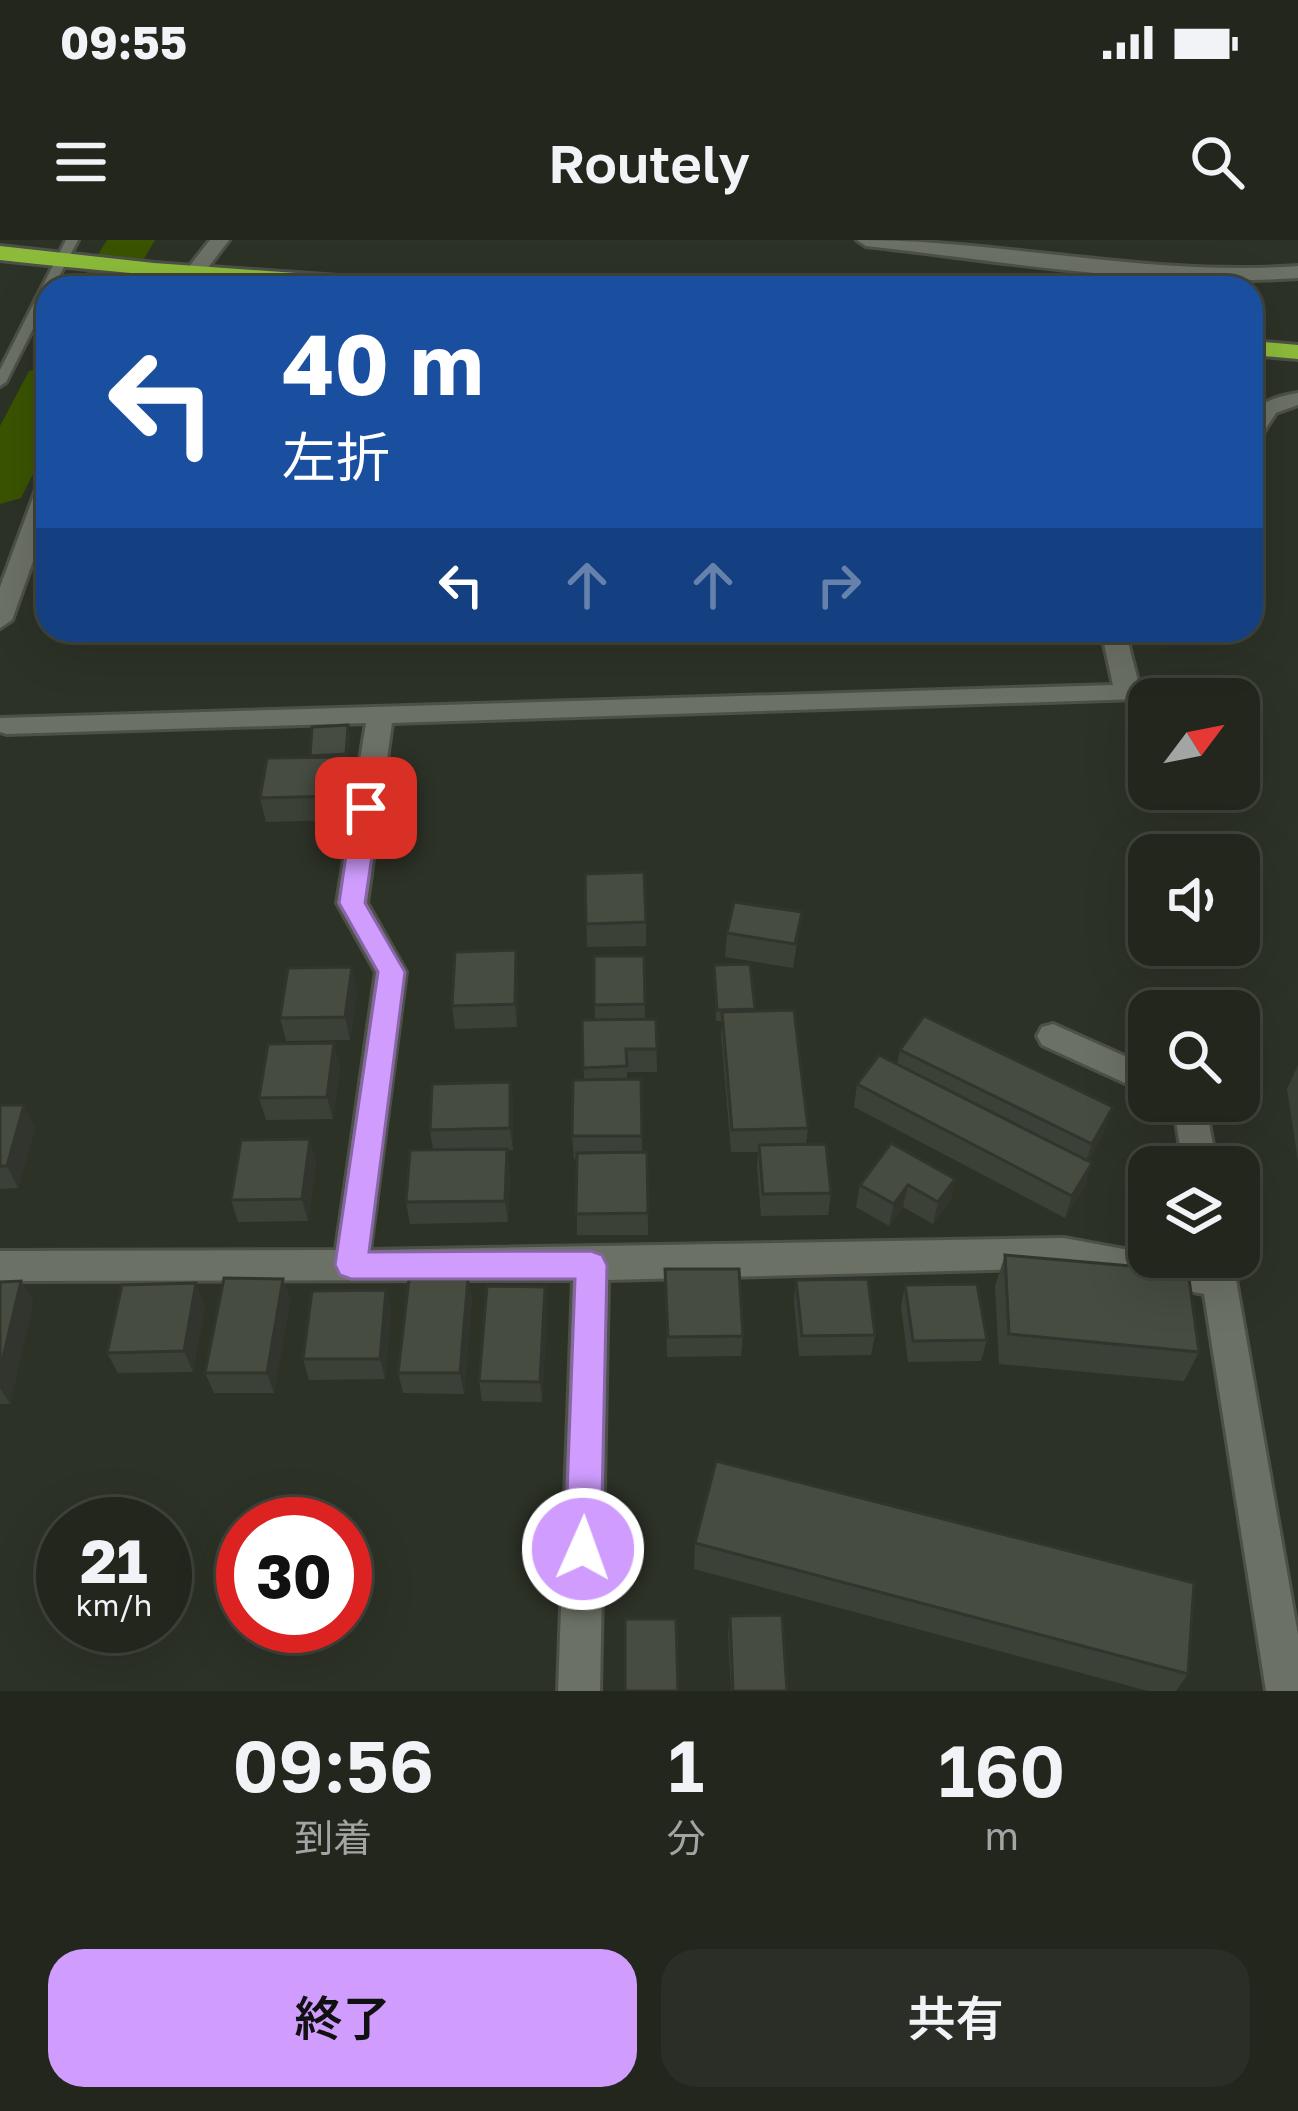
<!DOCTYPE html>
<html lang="ja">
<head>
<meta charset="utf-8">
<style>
	body { margin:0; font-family:"Golos Text","Noto Sans JP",sans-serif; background:#2a2e26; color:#f1f3f6; height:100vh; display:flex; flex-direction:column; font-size:45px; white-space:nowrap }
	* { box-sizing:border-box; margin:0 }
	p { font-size:39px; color:#a2a5a4 }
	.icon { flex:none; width:66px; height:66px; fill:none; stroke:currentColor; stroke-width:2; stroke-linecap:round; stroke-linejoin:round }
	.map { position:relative; height:1451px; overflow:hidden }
	.sheet { display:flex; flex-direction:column; background:#22261d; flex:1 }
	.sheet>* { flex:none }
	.guide { position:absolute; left:36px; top:36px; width:1227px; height:366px; border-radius:36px; box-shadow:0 12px 48px #0002,0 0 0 3px #3f433b; background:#1a4fa0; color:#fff; overflow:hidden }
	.needle { width:78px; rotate:58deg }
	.tools { position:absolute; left:1128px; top:438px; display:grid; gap:24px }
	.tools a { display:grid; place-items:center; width:132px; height:132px; border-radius:24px; background:#22261d; box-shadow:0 12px 48px #0002,0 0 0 3px #3f433b; font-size:60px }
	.speed { position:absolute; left:36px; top:1257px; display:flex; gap:24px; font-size:60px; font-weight:700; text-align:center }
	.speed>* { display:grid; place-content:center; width:156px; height:156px; border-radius:50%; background:#22261d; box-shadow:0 12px 48px #0002,0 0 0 3px #3f433b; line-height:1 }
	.speed small { font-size:30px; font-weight:400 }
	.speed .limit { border:18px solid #d22; background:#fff; color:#111 }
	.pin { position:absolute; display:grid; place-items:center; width:102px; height:102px; color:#fff; margin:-51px; border-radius:24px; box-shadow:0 6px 18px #0006 }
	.me { position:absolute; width:132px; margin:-66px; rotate:2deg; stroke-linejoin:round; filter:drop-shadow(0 0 9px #0008) }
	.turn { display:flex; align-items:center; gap:42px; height:252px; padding:0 48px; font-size:54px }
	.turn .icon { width:156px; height:156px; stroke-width:2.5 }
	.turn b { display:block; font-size:84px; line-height:102px }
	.lanes { display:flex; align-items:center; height:114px; padding:0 48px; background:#0003; justify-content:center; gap:60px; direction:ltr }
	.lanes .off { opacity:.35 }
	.eta { display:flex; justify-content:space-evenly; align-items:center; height:204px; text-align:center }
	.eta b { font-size:72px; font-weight:600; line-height:84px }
	.button { display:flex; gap:24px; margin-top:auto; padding:24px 48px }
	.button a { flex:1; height:138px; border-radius:36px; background:#d09dff; color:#111; font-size:48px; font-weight:600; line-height:138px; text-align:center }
	.button a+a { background:#2a2e26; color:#f1f3f6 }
	.status { display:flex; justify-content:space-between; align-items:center; height:84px; padding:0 60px; background:#22261d; direction:ltr }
	.status svg { height:33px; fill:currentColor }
	header { display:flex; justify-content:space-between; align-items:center; height:156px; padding:0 48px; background:#22261d; font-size:54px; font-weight:600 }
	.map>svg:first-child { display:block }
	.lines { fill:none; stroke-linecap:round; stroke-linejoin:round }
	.river { fill:#3a5300; fill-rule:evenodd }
	.lane-casing { stroke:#4c5047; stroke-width:6 }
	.street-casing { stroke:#4c5047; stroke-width:6 }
	.highway-casing { stroke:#4c5047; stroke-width:6 }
	.lane { fill:#6c7165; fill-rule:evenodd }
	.street { fill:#6c7165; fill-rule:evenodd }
	.highway { fill:#8cbb3a; fill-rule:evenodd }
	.wall { fill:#3c4137 }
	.shaded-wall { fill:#31352d }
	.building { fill:#464c40; stroke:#31352d; stroke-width:3 }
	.route { fill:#d09dff; stroke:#8766a6; stroke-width:3 }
</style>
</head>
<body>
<div class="status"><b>09:55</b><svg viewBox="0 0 49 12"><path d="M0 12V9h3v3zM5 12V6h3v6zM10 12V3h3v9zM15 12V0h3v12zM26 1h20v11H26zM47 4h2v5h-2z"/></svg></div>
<header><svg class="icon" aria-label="menu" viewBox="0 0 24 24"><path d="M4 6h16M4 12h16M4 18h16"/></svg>Routely<svg class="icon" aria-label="search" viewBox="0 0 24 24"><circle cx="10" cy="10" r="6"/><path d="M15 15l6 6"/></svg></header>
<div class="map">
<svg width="1298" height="1451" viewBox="0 0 1298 1451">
	<rect width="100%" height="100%" fill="#2d3227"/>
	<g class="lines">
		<g class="river">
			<path d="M107,0H155L127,48H77Z"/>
			<path d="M48,127V204L21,258L0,264V186L29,131Z"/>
		</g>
		<g class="lane-casing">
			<path id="lane" d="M66,0H78L53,48H48V59L6,142L0,146V130Z"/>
		</g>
		<g class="street-casing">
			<g id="street">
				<path d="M210,0H229L201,37H187L184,33Z"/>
				<path d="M857,0C1005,0 1149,37 1298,26V38C1154,48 1009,22 866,6Z"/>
				<path d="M159,27L176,31L173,48H153Z"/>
				<path d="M1298,153V165L1276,173L1259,199L1251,201C1251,165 1264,159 1298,153Z"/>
				<path d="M48,240V279L12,380L0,388V347L37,247Z"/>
				<path d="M1101,390H1125L1141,453L1137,459L392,483L367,663L406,732L370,1010L1064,998L1199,1023L1198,1017H1232L1298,1395V1451H1266L1204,1054L1064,1028L608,1040L600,1451H558L573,1040L0,1041V1011L336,1010L376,732L337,663L366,483L7,494L0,492V478L1113,445Z"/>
				<path d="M1053,784L1149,827V854L1042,805L1037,796L1042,787Z"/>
				<path d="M1173,861H1205L1217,927H1183Z"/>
			</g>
		</g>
		<g class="highway-casing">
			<g id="highway">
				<path d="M0,6L154,23L409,41L421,48C279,48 140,35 0,20Z"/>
				<path d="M1251,101L1298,105V119L1251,115Z"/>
			</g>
		</g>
		<use href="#lane" class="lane"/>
		<use href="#street" class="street"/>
		<use href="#highway" class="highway"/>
	</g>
	<g class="wall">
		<path d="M348,485L350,498L348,526H346L348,541L344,580L266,582L260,558Z"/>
		<path d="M585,634L646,682V706L587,707Z"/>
		<path d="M802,672L793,728L725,717L727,693Z"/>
		<path d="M594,716H644L645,779H656L657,832H627V839H641L642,913L647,912L648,995H577V918L574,919L572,896L584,840L582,780H595Z"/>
		<path d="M750,724L754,771L808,888L806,904L831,953L828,975L761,976L757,927L758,912H731L721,795L722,781H716L714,725Z"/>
		<path d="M518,733L517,787L455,789L452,766Z"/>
		<path d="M357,751L350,800L286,801L280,778Z"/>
		<path d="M900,810L1105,889L1088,920L1085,945L1065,978L854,867L857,844L897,824Z"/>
		<path d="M1298,825V921L1287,849Z"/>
		<path d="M340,826L333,879L266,880L259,858Z"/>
		<path d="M510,842L513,865V910H507L510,931L508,982L410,984L406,962L433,910L430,890Z"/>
		<path d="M0,865L35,887L18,948L0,949Z"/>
		<path d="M316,921L308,981L238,982L231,960Z"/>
		<path d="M955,939L950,961L933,984L903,967L889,986L856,967L860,945Z"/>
		<path d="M1005,1015L1199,1112L1184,1141L999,1124L995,1046Z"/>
		<path d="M665,1029L743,1096L741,1116L667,1117Z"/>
		<path d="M283,1039L290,1060L274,1153H214L205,1133Z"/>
		<path d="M468,1039L472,1060L464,1154L403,1153L398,1133Z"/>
		<path d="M796,1040L875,1095L871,1115L799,1116L794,1061Z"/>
		<path d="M21,1041L33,1062L10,1164H0V1042Z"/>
		<path d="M905,1045L987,1100L981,1121L908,1122L901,1066Z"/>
		<path d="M386,1050L391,1071L385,1139L309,1140L303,1119Z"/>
		<path d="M205,1065L193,1132L118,1133L107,1113Z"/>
		<path d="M547,1068L542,1162L482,1161L479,1141Z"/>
		<path d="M695,1303L1188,1434L1176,1451H1148L694,1329Z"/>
		<path d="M730,1376L787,1451H731L728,1393Z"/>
	</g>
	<g class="shaded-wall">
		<path d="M348,485L350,498L348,526L346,514Z"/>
		<path d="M344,517L348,541L344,580L339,556Z"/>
		<path d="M516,710L518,733L517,787L515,764Z"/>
		<path d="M352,727L357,751L350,800L345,777Z"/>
		<path d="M334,803L340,826L333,879L327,857Z"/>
		<path d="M510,842L513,865V910L510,888Z"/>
		<path d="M24,865L35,887L18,948L7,926Z"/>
		<path d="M1113,867L1105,889L1084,926L1092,904Z"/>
		<path d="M310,899L316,921L308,981L302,959Z"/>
		<path d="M507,909L510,931L508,982L505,961Z"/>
		<path d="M1092,923L1085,945L1065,978L1072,956Z"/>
		<path d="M955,939L950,961L933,984L938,962Z"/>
		<path d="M908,945L903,967L889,986L894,964Z"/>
		<path d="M283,1039L290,1060L274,1153L267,1133Z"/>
		<path d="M468,1039L472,1060L464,1154L460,1133Z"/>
		<path d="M21,1041L33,1062L10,1164L0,1148V1130Z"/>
		<path d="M196,1043L205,1065L193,1132L184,1111Z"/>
		<path d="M545,1047L547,1068L542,1162L540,1142Z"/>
		<path d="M386,1050L391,1071L385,1139L380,1119Z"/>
	</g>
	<g class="building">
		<path d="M348,485L346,514L310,516L312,487Z"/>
		<path d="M344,517L339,556L260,558L267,518Z"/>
		<path d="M644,632L646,682L586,684L585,634Z"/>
		<path d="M734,662L802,672L795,704L727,693Z"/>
		<path d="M516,710L515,764L452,766L455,712Z"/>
		<path d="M594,716H644L645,764L594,765Z"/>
		<path d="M750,724L755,769L717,770L714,725Z"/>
		<path d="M352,727L345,777L280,778L288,728Z"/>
		<path d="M794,770L808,888L732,890L722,772Z"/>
		<path d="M924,776L1113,867L1092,904L900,810Z"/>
		<path d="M656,779L657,809H626L627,826L583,828L582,780Z"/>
		<path d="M334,803L327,857L259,858L268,804Z"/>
		<path d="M879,815L1092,923L1072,956L857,844Z"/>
		<path d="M641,839L642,896H572L573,840Z"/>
		<path d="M510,842V888L430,890L432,844Z"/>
		<path d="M0,865H24L7,926H0Z"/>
		<path d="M310,899L302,959L231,960L241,900Z"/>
		<path d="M891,903L955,939L938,962L908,945L894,964L860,945Z"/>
		<path d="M826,904L831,953L763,954L759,905Z"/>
		<path d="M507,909L505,961L406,962L410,910Z"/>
		<path d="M647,912L648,973L576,974L577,913Z"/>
		<path d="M1005,1015L1188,1031L1199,1112L1009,1094Z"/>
		<path d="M665,1029H739L743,1096L668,1097Z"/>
		<path d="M224,1038L283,1039L267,1133H205Z"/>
		<path d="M409,1039H468L460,1133H398Z"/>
		<path d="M868,1039L875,1095L802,1096L796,1040Z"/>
		<path d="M21,1041L0,1130V1042Z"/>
		<path d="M196,1043L184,1111L107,1113L122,1045Z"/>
		<path d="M977,1044L987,1100L913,1101L905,1045Z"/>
		<path d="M487,1046L545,1047L540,1142L479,1141Z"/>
		<path d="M386,1050L380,1119H303L312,1051Z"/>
		<path d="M716,1221L1194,1343L1188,1434L695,1303Z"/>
		<path d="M782,1375L787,1451H733L730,1376Z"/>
		<path d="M625,1379H676L678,1451H625Z"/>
	</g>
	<path class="route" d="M366,560L379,568L365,663L405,732L369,1012L591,1011L602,1015L607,1025L601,1309L595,1321L583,1326L570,1321L565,1309L575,1039H351L340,1035L335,1025L378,732L339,663L353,568Z"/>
</svg>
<div class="tools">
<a><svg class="needle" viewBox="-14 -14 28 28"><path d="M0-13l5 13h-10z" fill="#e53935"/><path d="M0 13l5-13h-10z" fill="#a2a5a4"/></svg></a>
<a><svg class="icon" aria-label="sound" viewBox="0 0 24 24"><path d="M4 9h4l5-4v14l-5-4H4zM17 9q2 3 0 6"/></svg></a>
<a><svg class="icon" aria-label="search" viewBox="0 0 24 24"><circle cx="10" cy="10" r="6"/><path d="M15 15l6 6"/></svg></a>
<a><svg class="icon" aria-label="layers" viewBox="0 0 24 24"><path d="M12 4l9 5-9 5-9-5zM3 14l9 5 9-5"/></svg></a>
</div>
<div class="speed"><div>21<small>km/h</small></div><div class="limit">30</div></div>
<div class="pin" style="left:366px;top:568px;background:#d93025"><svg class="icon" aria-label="arrive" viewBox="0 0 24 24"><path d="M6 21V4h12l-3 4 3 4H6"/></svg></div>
<svg class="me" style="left:583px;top:1309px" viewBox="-20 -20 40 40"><circle r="17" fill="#d09dff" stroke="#fff" stroke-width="3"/><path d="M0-11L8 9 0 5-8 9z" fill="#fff"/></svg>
<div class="guide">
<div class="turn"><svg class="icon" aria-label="left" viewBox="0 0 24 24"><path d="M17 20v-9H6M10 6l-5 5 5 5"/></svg><div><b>40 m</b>左折</div></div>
<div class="lanes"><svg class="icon" aria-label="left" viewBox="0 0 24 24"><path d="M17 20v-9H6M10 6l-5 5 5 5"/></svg><svg class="icon off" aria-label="ahead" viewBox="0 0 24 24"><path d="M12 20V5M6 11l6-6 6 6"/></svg><svg class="icon off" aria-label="ahead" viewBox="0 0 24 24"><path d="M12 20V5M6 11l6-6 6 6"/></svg><svg class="icon off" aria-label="right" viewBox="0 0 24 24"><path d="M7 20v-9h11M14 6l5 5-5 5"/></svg></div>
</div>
</div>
<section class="sheet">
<div class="eta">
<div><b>09:56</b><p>到着</p></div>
<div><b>1</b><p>分</p></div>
<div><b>160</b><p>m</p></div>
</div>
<div class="button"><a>終了</a><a>共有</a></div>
</section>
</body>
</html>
